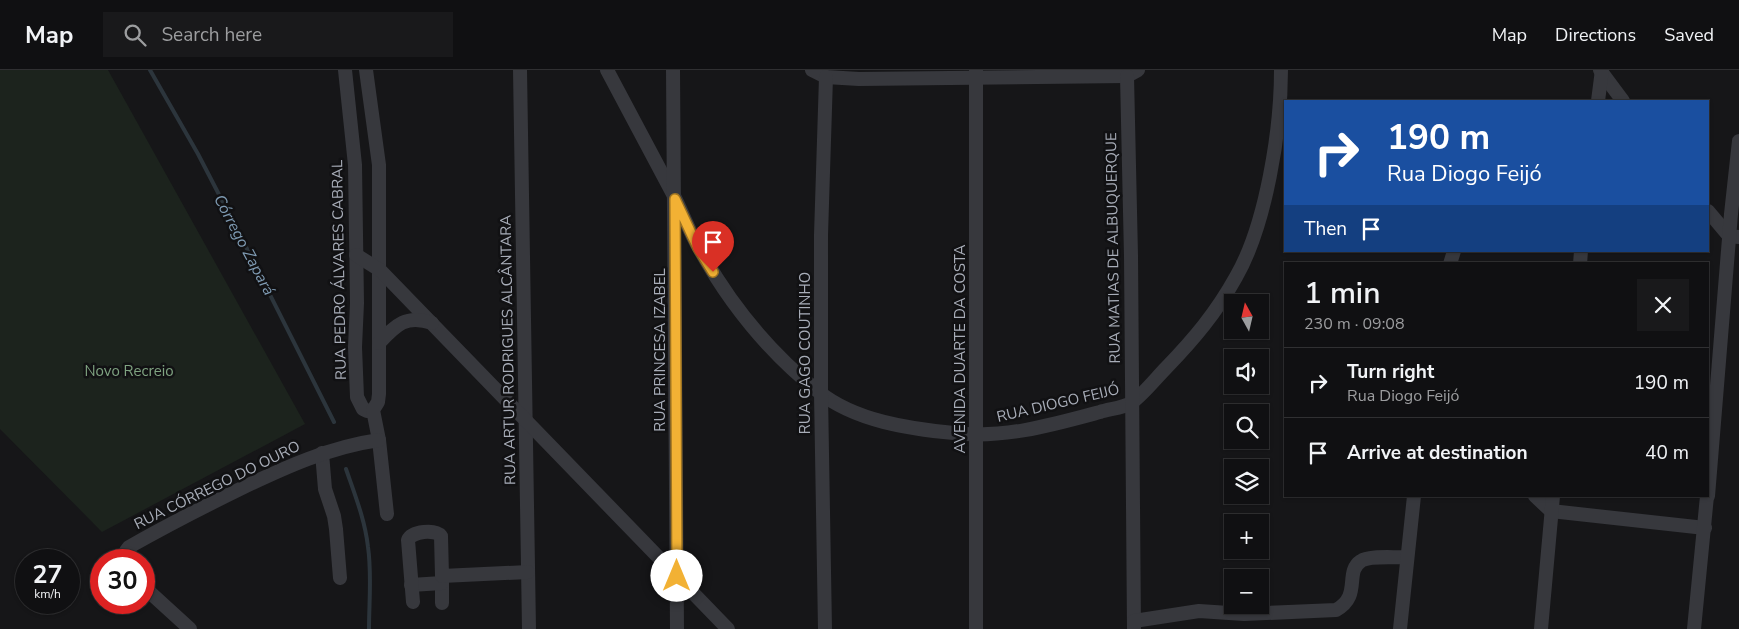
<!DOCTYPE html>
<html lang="en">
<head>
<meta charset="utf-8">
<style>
	body { margin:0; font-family:"Nunito Sans",sans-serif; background:#19191b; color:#f1f3f6; height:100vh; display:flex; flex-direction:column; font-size:19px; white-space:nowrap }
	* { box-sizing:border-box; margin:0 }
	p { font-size:16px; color:#9c9d9f }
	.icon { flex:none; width:28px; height:28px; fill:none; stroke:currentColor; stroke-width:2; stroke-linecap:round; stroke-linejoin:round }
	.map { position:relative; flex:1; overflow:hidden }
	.sheet { position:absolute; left:1284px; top:192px; width:425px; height:235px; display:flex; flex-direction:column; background:#101012; border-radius:0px; box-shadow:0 1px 4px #0004,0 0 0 1px #303032 }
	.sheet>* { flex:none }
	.top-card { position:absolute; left:1284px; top:30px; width:425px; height:152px; border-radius:0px; box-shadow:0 1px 4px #0004,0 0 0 1px #303032; background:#1a4fa0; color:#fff; overflow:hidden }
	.needle { width:32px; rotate:352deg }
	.buttons { position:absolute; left:1224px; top:224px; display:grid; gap:10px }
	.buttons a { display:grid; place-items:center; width:45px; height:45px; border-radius:0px; background:#101012; box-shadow:0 1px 4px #0004,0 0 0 1px #303032; font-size:25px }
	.speed { position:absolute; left:15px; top:479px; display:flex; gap:10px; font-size:25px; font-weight:700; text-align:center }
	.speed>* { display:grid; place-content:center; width:65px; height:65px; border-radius:50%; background:#101012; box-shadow:0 1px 4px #0004,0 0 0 1px #303032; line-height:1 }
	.speed small { font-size:12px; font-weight:400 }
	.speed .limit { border:8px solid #d22; background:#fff; color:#111 }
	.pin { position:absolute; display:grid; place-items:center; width:42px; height:42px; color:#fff; margin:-51px -21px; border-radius:50% 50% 50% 0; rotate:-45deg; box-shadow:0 0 5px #0007 }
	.pin .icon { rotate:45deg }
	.me { position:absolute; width:55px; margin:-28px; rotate:0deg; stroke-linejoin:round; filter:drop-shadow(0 0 4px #0008) }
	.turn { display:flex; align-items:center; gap:18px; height:105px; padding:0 20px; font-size:22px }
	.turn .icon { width:65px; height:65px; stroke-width:2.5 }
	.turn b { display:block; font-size:35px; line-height:42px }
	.then { display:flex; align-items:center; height:48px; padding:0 20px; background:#0003; gap:10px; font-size:19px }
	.round { display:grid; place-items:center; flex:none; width:52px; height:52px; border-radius:0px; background:#19191b }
	.headline { display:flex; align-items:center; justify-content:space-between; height:85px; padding:0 20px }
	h1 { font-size:30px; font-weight:600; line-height:38px }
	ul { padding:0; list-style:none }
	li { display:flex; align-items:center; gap:15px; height:70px; padding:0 20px; border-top:1px solid #303032 }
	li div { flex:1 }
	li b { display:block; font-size:19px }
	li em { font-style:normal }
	header { display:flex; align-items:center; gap:30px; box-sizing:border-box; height:70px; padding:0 25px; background:#101012; border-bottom:1px solid #303032 }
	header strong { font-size:24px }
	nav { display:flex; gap:28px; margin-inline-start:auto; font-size:18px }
	.search { width:350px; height:45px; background:#19191b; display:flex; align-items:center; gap:12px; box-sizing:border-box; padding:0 18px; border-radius:0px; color:#9c9d9f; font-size:19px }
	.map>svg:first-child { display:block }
	.green { fill:#1c231d }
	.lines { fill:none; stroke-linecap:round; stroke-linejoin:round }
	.stream { stroke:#2c353c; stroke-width:4 }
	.minor { stroke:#37383d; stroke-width:14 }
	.route-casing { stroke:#9d7322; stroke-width:12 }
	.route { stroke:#f2b134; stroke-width:9 }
	.labels { text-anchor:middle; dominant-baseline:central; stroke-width:5; stroke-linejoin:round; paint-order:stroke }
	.street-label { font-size:15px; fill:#a8adb8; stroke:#111113 }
	.park-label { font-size:15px; fill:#7fa381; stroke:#111113 }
	.water-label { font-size:16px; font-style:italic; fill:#7f9bb3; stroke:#111113 }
</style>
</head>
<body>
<header>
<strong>Map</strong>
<div class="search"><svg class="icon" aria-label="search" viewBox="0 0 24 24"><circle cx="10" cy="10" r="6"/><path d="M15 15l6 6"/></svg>Search here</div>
<nav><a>Map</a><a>Directions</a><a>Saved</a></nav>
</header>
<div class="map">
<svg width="1739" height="559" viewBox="0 0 1739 559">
	<rect width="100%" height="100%" fill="#161618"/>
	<path class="green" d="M0,0H108L305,354L102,462L0,359Z"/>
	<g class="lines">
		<g class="stream">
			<path d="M150,0L198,84L240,165L334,352"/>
			<path d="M346,399C355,425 365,450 368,477C372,504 369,532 369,559"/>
		</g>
		<g class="minor">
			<path d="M345,0L355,95L357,233L355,277L357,327L363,339L367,341L373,340"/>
			<path d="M366,0L379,95V324L378,332L373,340L379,370L387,444"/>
			<path d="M520,0L529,559"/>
			<path d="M607,0C629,42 652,84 674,126C683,144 690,163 700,180C730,234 771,284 819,322C855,351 910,359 954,363C1003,369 1052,355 1100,342C1109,339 1123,338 1131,333C1140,328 1158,306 1166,298C1194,269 1216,243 1236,207C1266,155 1281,60 1281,0"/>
			<path d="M673,0L677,559"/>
			<path d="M812,0L826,7L859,9L1127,6L1138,0"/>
			<path d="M1600,0L1623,31"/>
			<path d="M1127,6L1131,186L1134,559"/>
			<path d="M1598,31L1602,0"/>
			<path d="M1708,141L1729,166L1739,167"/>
			<path d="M356,185L380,200L728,559"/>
			<path d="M1450,194L1454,181"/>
			<path d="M1580,194L1581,181"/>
			<path d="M379,273C396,255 406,244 432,253"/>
			<path d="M322,383L325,419L334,446L336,459L340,508"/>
			<path d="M1535,426L1551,441L1705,458"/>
			<path d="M1708,426L1731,144L1739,71"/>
			<path d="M124,490L126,481L129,477C166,456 203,437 242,418C286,397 330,377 379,370"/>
			<path d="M442,506V533"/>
			<path d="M411,515L442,513"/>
			<path d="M144,517L190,559"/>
			<path d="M413,532L408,470C412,461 435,459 441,466L442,506L528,502"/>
			<path d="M1134,551L1199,541L1244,544L1336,540C1362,526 1344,502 1361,491C1369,485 1396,488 1407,487"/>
			<path d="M825,559L821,324V165L826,7"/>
			<path d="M976,559V0"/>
			<path d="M1400,559L1414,426"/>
			<path d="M1541,559L1553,426"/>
			<path d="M1694,559L1707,426"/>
		</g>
	</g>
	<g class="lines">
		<g class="route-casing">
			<path id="route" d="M677,506L675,129L698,178L713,202"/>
		</g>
		<use href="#route" class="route"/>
	</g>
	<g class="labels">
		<g class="street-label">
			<text transform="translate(1113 178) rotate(-91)">RUA MATIAS DE ALBUQUERQUE</text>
			<text transform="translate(339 200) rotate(-91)">RUA PEDRO ÁLVARES CABRAL</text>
			<text transform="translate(960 279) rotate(-90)">AVENIDA DUARTE DA COSTA</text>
			<text transform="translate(508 280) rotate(-91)">RUA ARTUR RODRIGUES ALCÂNTARA</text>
			<text transform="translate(660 280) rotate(-90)">RUA PRINCESA IZABEL</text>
			<text transform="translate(805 283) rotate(-90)">RUA GAGO COUTINHO</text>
			<text transform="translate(1058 333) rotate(-13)">RUA DIOGO FEIJÓ</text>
			<text transform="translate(217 415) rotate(-26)">RUA CÓRREGO DO OURO</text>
		</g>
		<g class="park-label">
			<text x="129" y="301">Novo Recreio</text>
		</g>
		<g class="water-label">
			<text transform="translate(244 175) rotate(62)">Córrego Zapará</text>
		</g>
	</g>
</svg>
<div class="buttons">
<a><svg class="needle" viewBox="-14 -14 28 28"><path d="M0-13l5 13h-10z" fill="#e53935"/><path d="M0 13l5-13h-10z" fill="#9c9d9f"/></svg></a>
<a><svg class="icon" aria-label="sound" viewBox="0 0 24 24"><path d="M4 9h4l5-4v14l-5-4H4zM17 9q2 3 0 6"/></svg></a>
<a><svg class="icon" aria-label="search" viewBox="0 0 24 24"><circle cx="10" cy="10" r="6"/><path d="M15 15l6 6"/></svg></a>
<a><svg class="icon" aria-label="layers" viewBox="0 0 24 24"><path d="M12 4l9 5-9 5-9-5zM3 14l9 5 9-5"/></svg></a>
<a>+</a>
<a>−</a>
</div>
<div class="speed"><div>27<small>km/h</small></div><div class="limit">30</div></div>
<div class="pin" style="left:713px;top:202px;background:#d93025"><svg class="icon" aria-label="arrive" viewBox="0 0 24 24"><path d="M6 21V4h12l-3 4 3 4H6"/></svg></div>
<svg class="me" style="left:677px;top:506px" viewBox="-20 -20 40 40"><circle r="19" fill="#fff"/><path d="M0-13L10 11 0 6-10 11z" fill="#f2b134"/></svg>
<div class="top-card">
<div class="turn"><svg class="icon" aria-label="right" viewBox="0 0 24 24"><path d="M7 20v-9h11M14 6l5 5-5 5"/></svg><div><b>190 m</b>Rua Diogo Feijó</div></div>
<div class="then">Then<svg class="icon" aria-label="arrive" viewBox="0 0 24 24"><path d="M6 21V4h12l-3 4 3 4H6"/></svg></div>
</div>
<section class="sheet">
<div class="headline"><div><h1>1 min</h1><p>230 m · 09:08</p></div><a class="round"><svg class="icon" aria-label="close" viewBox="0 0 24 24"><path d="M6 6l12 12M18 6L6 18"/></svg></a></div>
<ul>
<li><svg class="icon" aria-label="right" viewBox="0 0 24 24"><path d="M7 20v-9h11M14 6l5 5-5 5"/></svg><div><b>Turn right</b><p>Rua Diogo Feijó</p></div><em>190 m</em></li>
<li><svg class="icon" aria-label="arrive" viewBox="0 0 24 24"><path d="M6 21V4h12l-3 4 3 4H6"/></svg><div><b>Arrive at destination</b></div><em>40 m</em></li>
</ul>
</section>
</div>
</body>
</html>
